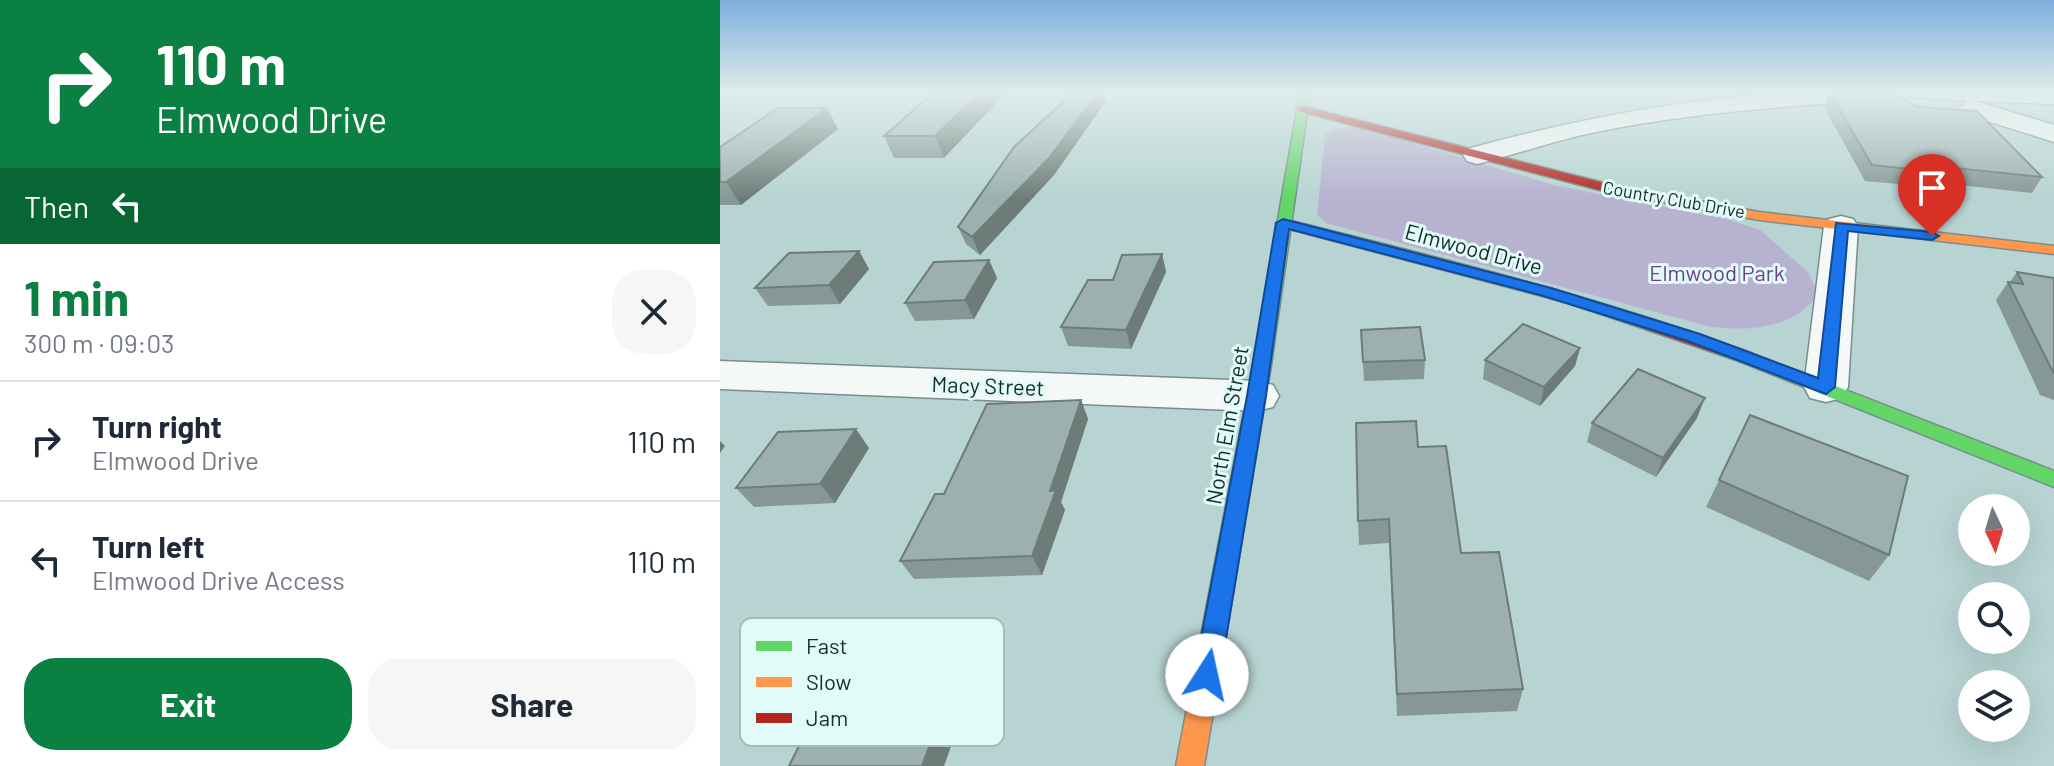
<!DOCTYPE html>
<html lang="en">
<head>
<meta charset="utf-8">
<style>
	body { margin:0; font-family:Barlow,sans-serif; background:#f6f6f7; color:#1f2937; height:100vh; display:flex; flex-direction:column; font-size:30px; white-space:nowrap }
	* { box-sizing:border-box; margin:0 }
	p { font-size:26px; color:#747a83 }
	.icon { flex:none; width:44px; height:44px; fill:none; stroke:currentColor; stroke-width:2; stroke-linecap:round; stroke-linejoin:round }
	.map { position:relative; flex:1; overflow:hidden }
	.side { display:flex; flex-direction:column; background:#fff; width:720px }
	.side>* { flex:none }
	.guide { background:#0b8043; color:#fff; overflow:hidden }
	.needle { width:52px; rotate:176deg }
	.controls { position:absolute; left:1238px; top:494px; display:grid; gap:16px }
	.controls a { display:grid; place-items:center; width:72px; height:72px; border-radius:50%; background:#fff; box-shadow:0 8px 32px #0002; font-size:40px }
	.pin { position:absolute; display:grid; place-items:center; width:68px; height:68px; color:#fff; margin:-82px -34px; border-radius:50% 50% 50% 0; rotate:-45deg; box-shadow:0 0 8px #0007 }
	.pin .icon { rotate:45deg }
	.me { position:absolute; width:88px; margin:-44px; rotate:10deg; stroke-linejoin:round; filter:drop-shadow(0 0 6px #0008) }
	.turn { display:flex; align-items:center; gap:28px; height:168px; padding:0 24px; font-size:36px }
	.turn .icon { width:104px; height:104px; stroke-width:2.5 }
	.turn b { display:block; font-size:56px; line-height:68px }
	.then { display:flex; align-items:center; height:76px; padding:0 24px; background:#0003; gap:16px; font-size:30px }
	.round { display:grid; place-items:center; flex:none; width:84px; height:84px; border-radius:32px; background:#f6f6f7 }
	.overview { display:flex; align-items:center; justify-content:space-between; height:136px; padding:0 24px }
	h1 { font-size:48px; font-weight:700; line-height:60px; color:#0b8043 }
	.action { display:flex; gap:16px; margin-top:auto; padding:16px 24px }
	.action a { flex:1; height:92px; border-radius:32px; background:#0b8043; color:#fff; font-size:32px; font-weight:700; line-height:92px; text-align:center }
	.action a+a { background:#f6f6f7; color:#1f2937 }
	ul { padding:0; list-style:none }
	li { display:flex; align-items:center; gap:24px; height:120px; padding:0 24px; border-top:2px solid #e0e1e3 }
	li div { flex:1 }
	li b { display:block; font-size:30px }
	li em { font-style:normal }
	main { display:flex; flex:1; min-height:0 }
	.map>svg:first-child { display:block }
	.green { fill:#b7b2cf }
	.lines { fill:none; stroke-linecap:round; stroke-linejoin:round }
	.street-casing { stroke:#778e8d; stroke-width:3 }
	.fast-casing { stroke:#778e8d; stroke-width:3 }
	.slow-casing { stroke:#778e8d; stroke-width:3 }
	.jam-casing { stroke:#778e8d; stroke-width:3 }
	.street { fill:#f4f9f8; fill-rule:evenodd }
	.fast { fill:#63d668; fill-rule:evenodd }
	.slow { fill:#ff974d; fill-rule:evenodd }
	.jam { fill:#b3261e; fill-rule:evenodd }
	.wall { fill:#869895 }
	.shaded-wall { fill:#6d7c79 }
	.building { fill:#9cb1ad; stroke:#6d7c79; stroke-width:2 }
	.route { fill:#1a73e8; stroke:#114b97; stroke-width:2 }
	.labels { text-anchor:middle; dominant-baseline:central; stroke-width:6; stroke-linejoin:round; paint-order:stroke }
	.far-street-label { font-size:18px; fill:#162b2a; stroke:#e1fbf9 }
	.street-label { font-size:22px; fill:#162b2a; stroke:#e1fbf9 }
	.park-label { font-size:22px; fill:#6d3e89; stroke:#e1fbf9 }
	.key { fill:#e1fbf9; stroke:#a4bdbb; stroke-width:2 }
	.key-label { font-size:22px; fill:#162b2a }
</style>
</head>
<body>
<main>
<section class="side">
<div class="guide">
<div class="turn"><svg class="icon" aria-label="right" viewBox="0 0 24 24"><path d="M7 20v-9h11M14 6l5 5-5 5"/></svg><div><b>110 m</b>Elmwood Drive</div></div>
<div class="then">Then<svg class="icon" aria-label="left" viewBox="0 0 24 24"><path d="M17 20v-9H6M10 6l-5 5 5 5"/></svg></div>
</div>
<div class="overview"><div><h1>1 min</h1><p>300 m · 09:03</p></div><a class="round"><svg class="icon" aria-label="close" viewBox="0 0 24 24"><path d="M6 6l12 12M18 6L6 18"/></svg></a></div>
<ul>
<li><svg class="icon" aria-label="right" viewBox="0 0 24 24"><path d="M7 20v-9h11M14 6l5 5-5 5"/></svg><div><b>Turn right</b><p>Elmwood Drive</p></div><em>110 m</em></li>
<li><svg class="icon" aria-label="left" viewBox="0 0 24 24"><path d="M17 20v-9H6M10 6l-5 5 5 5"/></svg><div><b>Turn left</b><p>Elmwood Drive Access</p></div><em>110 m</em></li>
</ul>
<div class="action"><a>Exit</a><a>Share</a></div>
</section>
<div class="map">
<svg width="1334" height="766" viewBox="0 0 1334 766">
	<rect width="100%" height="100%" fill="#b7d4d2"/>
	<path class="green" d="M630,127L646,129L834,185L1010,220L1040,230L1088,272L1098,295C1073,329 1031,331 991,327L606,223L597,215L605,135L614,129Z"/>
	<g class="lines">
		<g class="street-casing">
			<g id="street">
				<path d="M1066,92H1182L1179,97L1170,99C1072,106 973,112 876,132C836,140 797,154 757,164L747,161L743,155L747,149C856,119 954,101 1066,92Z"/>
				<path d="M1186,92H1334V104L1255,101L1334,125V142L1242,113L1238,108L1248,101L1189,97Z"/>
				<path d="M1121,216L1133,219L1138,226L1128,387L1122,398L1106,402L1090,398L1084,387L1104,226L1109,219Z"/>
				<path d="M0,361L537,381L553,385L559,396L553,407L537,411L0,389Z"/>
			</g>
		</g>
		<g class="fast-casing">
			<g id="fast">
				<path d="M580,92H590L551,365L542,371L533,365Z"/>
				<path d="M1025,351L1334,471V487L1019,361L1016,357L1019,353Z"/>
			</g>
		</g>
		<g class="slow-casing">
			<g id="slow">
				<path d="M887,184L1039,212L1334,246V254L1039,220L882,191L881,188Z"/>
				<path d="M542,359L551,365L484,766H456L533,365Z"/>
			</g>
		</g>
		<g class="jam-casing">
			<g id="jam">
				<path d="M582,106L892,185L893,188L887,192L578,111L577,109Z"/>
				<path d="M563,219C721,258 878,297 1031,353L1034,357L1025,363L1019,361L849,303L558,226L556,223Z"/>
			</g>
		</g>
		<use href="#street" class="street"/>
		<use href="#fast" class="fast"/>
		<use href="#slow" class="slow"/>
		<use href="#jam" class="jam"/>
	</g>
	<g class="wall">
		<path d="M214,92L224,158H174L164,136Z"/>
		<path d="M1110,93L1322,177L1312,193L1203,181L1201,186L1145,181L1104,107Z"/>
		<path d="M386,101L334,175L260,255L246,244L238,227Z"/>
		<path d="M118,129L21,205H0V147Z"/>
		<path d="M139,251L149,269L120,304L48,306L35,288Z"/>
		<path d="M442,254L446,272L411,349L348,346L341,327L393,280Z"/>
		<path d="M269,260L277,278L254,319L195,321L185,303Z"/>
		<path d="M1297,272L1334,278V400L1320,395L1276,300L1288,282H1290Z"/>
		<path d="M641,330L705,360L704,379L644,381Z"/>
		<path d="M860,348L855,366L820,406L763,379L765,360Z"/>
		<path d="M361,400L368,419L341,502L345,510L322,575L194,579L180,561L224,494Z"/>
		<path d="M977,418L936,477L867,442L872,423Z"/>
		<path d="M698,447L741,553L803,689L797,711L677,716L669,543L639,545L638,521Z"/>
		<path d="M149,448L115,503L34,507L16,488Z"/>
		<path d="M999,480L1169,555L1149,581L986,507Z"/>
	</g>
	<g class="shaded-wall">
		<path d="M260,92H287L224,158L215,136Z"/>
		<path d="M378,92H383L386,101L334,175L260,255L252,237Z"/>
		<path d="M107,108L118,129L21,205L6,182Z"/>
		<path d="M139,251L149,269L120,304L109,285Z"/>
		<path d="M442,254L446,272L411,349L406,330Z"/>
		<path d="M269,260L277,278L254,319L245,300Z"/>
		<path d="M860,348L855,366L820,406L824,387Z"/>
		<path d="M985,398L977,418L936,477L943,458Z"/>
		<path d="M361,400L368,419L341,502L345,510L322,575L312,556L330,491Z"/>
		<path d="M136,429L149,448L115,503L100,484Z"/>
		<path d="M0,441L5,446L0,453Z"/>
		<path d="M233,682L248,699L224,766H202Z"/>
	</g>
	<g class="building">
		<path d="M214,92H260L215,136H164Z"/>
		<path d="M354,92H378L329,158L252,237L238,227L294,147Z"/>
		<path d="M1127,92H1169L1198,107L1257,111L1322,177L1205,165L1209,171L1152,165L1110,93Z"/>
		<path d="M58,108H107L6,182H0V147Z"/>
		<path d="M139,251L109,285L35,288L69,253Z"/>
		<path d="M442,254L406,330L341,327L368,280H393L402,255Z"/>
		<path d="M269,260L245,300L185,303L214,262Z"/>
		<path d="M1297,272L1334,278V374L1288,282L1303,284Z"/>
		<path d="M803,324L860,348L824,387L765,360Z"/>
		<path d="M700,327L705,360L643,362L641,330Z"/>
		<path d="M918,369L985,398L943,458L872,423Z"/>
		<path d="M361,400L330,491L336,490L312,556L180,561L215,494H224L267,404Z"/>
		<path d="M1030,415L1188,476L1169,555L999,480Z"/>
		<path d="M696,421L698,447L726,446L741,553L779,552L803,689L677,694L669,519L638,521L636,423Z"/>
		<path d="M136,429L100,484L16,488L58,432Z"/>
		<path d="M233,682L202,766H69L107,690Z"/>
	</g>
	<linearGradient id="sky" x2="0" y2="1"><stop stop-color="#7caedc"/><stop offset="0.46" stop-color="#dfeceb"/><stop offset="1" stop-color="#dfeceb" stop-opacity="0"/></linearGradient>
	<rect width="1334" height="199" fill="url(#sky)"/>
	<path class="route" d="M563,219L831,288L980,334L1098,378L1116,223L1212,232L1219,236L1212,240L1128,231L1115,387L1106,394L968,341L820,295L569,229L546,396L500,675L496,683L487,687L477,683L474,675L527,396L556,223Z"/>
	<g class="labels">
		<g class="far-street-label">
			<text transform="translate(954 199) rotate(10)">Country Club Drive</text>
		</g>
		<g class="street-label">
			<text transform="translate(754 248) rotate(15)">Elmwood Drive</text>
			<text transform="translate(268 385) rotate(2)">Macy Street</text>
			<text transform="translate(506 425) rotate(-80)">North Elm Street</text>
		</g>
		<g class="park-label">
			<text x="997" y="272">Elmwood Park</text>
		</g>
	</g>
	<rect x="20" y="618" width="264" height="128" rx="12" class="key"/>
	<rect x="36" y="641" width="36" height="10" fill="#63d668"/>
	<rect x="36" y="677" width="36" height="10" fill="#ff974d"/>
	<rect x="36" y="713" width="36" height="10" fill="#b3261e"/>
	<g class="key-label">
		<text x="86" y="654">Fast</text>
		<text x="86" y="690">Slow</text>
		<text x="86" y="726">Jam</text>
	</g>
</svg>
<div class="controls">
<a><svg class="needle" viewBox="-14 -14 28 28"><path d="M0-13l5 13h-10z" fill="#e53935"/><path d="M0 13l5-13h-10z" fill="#747a83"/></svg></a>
<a><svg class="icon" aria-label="search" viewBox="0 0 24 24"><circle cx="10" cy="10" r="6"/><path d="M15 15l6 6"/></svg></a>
<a><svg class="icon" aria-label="layers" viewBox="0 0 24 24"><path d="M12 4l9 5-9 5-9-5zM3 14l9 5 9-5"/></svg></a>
</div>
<div class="pin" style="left:1212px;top:236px;background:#d93025"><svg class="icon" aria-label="arrive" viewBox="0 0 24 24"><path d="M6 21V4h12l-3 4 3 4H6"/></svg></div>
<svg class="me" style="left:487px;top:675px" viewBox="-20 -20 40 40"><circle r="19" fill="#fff"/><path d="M0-13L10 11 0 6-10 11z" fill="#1a73e8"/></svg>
</div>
</main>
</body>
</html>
